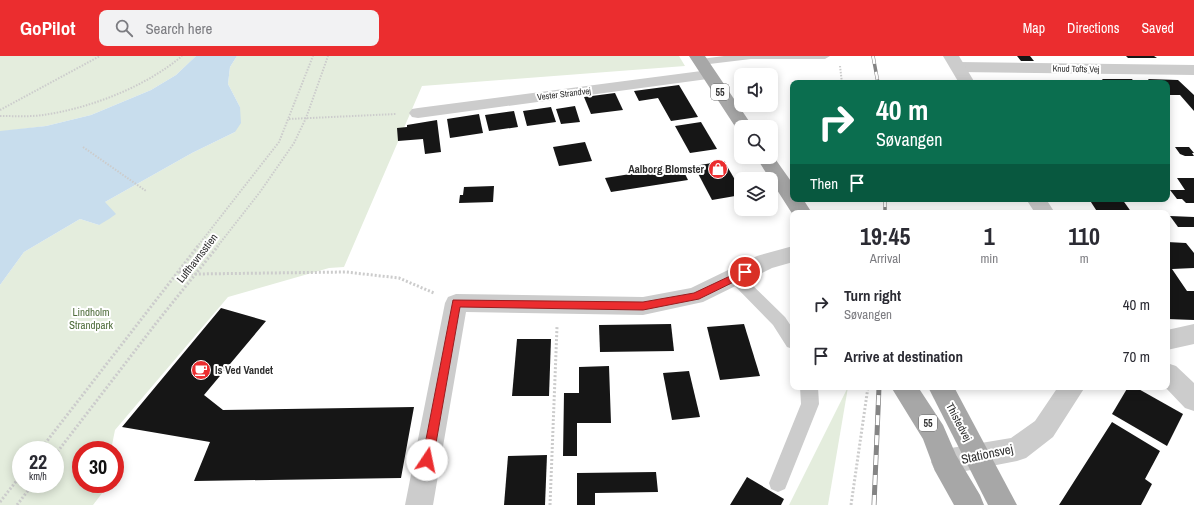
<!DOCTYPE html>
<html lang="en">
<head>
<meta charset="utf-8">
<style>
	body { margin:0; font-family:"Archivo Narrow",sans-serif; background:#f2f2f3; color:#2b2b33; height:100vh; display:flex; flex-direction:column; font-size:15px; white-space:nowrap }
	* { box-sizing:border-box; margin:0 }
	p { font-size:13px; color:#7c7c81 }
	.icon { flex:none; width:22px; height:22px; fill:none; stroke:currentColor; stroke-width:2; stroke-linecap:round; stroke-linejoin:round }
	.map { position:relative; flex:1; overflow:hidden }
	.sheet { position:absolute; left:790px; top:154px; width:380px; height:180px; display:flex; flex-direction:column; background:#fff; border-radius:8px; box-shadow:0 2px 10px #0003 }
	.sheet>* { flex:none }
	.guide { position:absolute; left:790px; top:24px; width:380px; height:122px; border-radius:8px; box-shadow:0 2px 10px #0003; background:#0b6e4f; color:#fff; overflow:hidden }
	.buttons { position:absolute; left:734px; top:12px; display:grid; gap:8px }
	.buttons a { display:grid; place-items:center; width:44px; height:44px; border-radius:8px; background:#fff; box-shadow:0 2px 10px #0003; font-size:20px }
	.speed { position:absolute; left:12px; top:385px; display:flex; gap:8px; font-size:20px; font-weight:700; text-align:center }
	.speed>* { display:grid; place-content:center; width:52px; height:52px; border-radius:50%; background:#fff; box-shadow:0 2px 10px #0003; line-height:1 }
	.speed small { font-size:10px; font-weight:400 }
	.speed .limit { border:6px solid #d22; background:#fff; color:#111 }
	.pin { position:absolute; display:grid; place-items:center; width:34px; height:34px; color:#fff; margin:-17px; border:2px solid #fff; border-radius:50%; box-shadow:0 1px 4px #0007 }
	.me { position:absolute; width:44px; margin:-22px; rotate:11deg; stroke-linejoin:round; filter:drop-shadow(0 0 3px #0008) }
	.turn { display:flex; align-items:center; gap:14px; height:84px; padding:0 20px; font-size:18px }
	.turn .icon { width:52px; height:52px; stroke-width:2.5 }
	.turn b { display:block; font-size:28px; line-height:34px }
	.then { display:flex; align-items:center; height:38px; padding:0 20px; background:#0003; gap:8px; font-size:15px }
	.eta { display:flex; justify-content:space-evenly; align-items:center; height:68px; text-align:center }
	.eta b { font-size:24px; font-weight:700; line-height:28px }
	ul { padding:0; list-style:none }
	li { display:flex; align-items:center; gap:12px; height:52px; padding:0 20px }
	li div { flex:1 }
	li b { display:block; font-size:15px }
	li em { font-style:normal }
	header { display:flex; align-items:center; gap:24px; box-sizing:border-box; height:56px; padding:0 20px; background:#eb2d2f; color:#fff }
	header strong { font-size:19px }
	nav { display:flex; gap:22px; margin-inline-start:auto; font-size:14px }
	.search { width:280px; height:36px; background:#f2f2f3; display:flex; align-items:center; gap:10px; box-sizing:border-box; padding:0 14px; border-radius:8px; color:#7c7c81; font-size:15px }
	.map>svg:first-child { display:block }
	.green { fill:#e4eddd; fill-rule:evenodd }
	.water { fill:#c8dded }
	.building { fill:#161616 }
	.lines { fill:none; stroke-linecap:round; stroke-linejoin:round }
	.path-far1 { stroke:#ccc; stroke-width:2; stroke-dasharray:1.5 1.5; stroke-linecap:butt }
	.path { stroke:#ccc; stroke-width:3; stroke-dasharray:2 2; stroke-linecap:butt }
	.service { fill:#ccc; fill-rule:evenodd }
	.minor { fill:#ccc; fill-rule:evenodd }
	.tertiary { fill:#ccc; fill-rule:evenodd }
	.primary { fill:#a7a7a7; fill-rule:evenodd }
	.rail-far1-casing { stroke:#848484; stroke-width:3.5 }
	.rail-casing { stroke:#848484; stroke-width:5 }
	.rail-far1 { stroke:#fff; stroke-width:2.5; stroke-dasharray:8; stroke-linecap:butt }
	.rail { stroke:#fff; stroke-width:3.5; stroke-dasharray:10; stroke-linecap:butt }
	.route { fill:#eb2d2f; stroke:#991d1f }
	.labels { text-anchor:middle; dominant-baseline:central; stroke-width:4; stroke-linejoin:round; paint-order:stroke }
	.far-street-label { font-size:9px; fill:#2f2f2f; stroke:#fff }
	.shield { fill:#fff; stroke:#6d6d6d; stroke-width:1 }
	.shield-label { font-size:10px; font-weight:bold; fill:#2f2f2f }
	.poi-label { font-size:11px; font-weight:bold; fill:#2f2f2f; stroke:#fff; text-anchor:end }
	.street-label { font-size:11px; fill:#2f2f2f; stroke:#fff }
	.park-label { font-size:11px; fill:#4f6d3b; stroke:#fff }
	.near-street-label { font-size:13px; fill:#2f2f2f; stroke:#fff }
</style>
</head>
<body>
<header>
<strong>GoPilot</strong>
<div class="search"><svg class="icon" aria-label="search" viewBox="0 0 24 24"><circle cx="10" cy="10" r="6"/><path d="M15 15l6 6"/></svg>Search here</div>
<nav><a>Map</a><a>Directions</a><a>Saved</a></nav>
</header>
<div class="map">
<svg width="1194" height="449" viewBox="0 0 1194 449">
	<rect width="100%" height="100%" fill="#fff"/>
	<g class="green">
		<path d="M0,0H196L176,19L151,34L91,59L46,70L6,75H0Z"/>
		<path d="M237,0H679L685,10L422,30L344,211L329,212L228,241L115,374L111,394H81V428H105L103,436L93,449H0V229L24,196L80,163L99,169L105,146L192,97L235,76L240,51L228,28L230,11ZM21,394H55V428H21Z"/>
		<path d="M848,331L828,449H789Z"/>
	</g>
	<path class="water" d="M196,0H237L230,11L228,28L240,51L241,67L235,76L192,97L105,146L116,158L109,163L99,169L80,163L24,196L0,229V75L46,70L91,59L151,34L176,19Z"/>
	<g class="building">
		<path d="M1017,0H1030L1034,5H1021Z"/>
		<path d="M1126,0H1154L1157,2H1128Z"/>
		<path d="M1102,23H1132L1135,27H1105Z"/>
		<path d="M1148,23L1178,24L1194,39V55L1180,39H1167V27H1151Z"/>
		<path d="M1010,25L1036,26V27H1011Z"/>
		<path d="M679,29L698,61L671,65L658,42L639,45L634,35Z"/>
		<path d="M615,37L623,54L591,58L584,41Z"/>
		<path d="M575,50L580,66L561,68L556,53Z"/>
		<path d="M551,51L556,66L527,70L523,55Z"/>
		<path d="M514,55L518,71L489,75L485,59Z"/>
		<path d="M479,58L483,77L450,82L447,63Z"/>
		<path d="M437,64L441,96L425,98L423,83L398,85L397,72L407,71V69Z"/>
		<path d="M701,66L717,93L690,97L675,70Z"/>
		<path d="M585,86L592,105L559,110L553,91Z"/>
		<path d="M1175,91H1189L1194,97H1192L1194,100H1185L1180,98Z"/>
		<path d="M724,105L741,134V139L712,144L694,110Z"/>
		<path d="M681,110L688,124L611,136L605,122Z"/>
		<path d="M1177,122H1194V147H1186L1182,143H1177L1170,134H1185Z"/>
		<path d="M494,130L493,146L459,147L460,139H463L464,131Z"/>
		<path d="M1089,143H1122L1132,157H1098Z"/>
		<path d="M1170,160L1194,161V171H1178Z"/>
		<path d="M1167,186L1186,187L1194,197V212L1172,213L1187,235H1194V264L1167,263Z"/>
		<path d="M221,252L266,265L204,339L223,354L414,351L401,422L194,425L210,386L122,371Z"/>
		<path d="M671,268L674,295L600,296L599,269Z"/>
		<path d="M744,268L760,320L720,324L707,271Z"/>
		<path d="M517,283H551L549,340H512Z"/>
		<path d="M609,310L611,367H577V400H563L564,337H579V311Z"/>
		<path d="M689,315L700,361L672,364L663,317Z"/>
		<path d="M1128,331H1135L1183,358L1167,390L1112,358Z"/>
		<path d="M1112,366L1160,395L1145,423L1152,428L1141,449H1059Z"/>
		<path d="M547,399L545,449H504L508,400Z"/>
		<path d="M656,416L658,436L595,437V449H577V417Z"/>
		<path d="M747,421L784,443L781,449H730Z"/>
	</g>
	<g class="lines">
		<g class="path-far1">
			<path d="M840,10L842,27"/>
			<path d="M0,54L100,0"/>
			<path d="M0,60C14,60 29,61 43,59C91,52 145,31 182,0"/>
			<path d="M289,63L396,58"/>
			<path d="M83,91L146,135"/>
			<path d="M197,191L279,86L313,0"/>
			<path d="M217,191L260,136L294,87L306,62L328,0"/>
		</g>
		<g class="path">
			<path d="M179,216L196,218L346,216L399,222L434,237"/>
			<path d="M40,394L198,190"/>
			<path d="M55,399L157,266L218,190"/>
			<path d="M0,446L21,419"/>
			<path d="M17,449L33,428"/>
			<path d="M550,449L557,271"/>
			<path d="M851,449L868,331"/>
		</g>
		<g class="service">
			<path d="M724,0H830L825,3H751L701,9L696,6L701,3Z"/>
			<path d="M735,215L740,217L785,261L793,273V293L787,291L773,269L730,225L728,221L730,217Z"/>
			<path d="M800,331H818L819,348L785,433L778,436L771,433L769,427L801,348Z"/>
		</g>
		<g class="minor">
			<path d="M958,6L1194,9V19L958,16L952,14L950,11L952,8Z"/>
			<path d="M709,14L715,16L717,19L715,22L418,62L412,61L409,57L412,53L418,52Z"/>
			<path d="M793,190V206L772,212L703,246L643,259L466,256L433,449H405L445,247L448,241L456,238L643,241L691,232L757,200Z"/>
			<path d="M1194,268V288L1167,294V274Z"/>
			<path d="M1167,307L1176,310L1194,327V355L1185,352L1165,331H1167Z"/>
		</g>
		<g class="tertiary">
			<path d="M943,0H959L975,27H959Z"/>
			<path d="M1026,143H1046L1055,157H1035Z"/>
			<path d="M1058,331H1085L1053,381L1026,402L1017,405L945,419L935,415L931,406L935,397L945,393L1011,382L1035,365Z"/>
		</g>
		<g class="primary">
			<path d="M689,0H705L753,71H741V76L738,75Z"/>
			<path d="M771,97L793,128V143H803L812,157H793V159L756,101H771Z"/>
			<path d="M891,331H918L943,369L956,399L980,439L984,449H954L935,415L923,383Z"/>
			<path d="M928,331H954L1017,449H988Z"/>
		</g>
		<g class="rail-far1-casing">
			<g id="rail-far1">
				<path d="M873,0L878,27"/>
				<path d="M885,143V157"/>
			</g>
		</g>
		<g class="rail-casing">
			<path id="rail" d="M874,449L879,331"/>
		</g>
		<use href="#rail-far1" class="rail-far1"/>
		<use href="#rail" class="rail"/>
	</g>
	<path class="route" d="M745,213L748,214L750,216L748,219L699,243L643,254L460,251L433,404L431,408L427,410L423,408L422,404L453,244L643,246L694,237Z"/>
	<defs>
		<g id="shop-disc" transform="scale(1)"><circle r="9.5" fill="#eb2d2f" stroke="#fff"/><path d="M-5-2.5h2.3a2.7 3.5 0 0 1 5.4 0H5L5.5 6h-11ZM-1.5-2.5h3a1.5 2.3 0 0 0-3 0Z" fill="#fff"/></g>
		<g id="cafe-disc" transform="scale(1)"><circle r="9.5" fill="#eb2d2f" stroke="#fff"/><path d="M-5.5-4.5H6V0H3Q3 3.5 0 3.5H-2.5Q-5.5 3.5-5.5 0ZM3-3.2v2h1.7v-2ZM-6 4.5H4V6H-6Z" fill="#fff"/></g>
	</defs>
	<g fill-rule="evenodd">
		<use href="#shop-disc" x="718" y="113"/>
		<use href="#cafe-disc" x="201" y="314"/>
	</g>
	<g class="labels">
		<g class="far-street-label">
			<text transform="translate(1076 13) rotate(1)">Knud Tofts Vej</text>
			<text transform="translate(564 38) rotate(-7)">Vester Strandvej</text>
		</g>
		<g class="shield">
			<rect x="711" y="28" width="18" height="16" rx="3"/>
			<rect x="919" y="359" width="18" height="16" rx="3"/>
		</g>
		<g class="shield-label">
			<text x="720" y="36">55</text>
			<text x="928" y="367">55</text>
		</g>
		<g class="poi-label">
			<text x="704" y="113">Aalborg Blomster</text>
			<text x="215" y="314" text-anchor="start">Is Ved Vandet</text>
		</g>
		<g class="street-label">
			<text transform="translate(197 202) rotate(-52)">Lufthavnsstien</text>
			<text transform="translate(959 366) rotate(62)">Thistedvej</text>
		</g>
		<g class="park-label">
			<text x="91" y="256">Lindholm<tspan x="91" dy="13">Strandpark</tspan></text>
		</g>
		<g class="near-street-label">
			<text transform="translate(987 398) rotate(-12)">Stationsvej</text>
		</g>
	</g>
</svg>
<div class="buttons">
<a><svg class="icon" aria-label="sound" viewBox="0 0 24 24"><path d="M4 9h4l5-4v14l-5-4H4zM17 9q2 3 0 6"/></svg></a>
<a><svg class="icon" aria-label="search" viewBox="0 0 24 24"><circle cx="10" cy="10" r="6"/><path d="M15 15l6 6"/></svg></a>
<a><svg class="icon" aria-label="layers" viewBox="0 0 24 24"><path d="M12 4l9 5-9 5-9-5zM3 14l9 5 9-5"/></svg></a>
</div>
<div class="speed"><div>22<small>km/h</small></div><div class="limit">30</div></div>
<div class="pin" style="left:745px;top:216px;background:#d93025"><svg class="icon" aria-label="arrive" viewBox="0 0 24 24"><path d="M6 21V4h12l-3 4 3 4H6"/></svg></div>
<svg class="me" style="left:427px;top:404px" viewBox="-20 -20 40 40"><circle r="19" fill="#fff"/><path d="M0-13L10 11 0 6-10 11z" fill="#eb2d2f"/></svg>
<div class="guide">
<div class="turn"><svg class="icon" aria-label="right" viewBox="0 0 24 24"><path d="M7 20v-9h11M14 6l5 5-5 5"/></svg><div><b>40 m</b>Søvangen</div></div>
<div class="then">Then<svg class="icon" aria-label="arrive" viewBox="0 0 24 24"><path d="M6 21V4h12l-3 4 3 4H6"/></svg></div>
</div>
<section class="sheet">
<div class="eta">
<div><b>19:45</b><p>Arrival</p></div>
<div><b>1</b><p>min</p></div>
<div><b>110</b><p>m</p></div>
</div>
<ul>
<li><svg class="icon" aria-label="right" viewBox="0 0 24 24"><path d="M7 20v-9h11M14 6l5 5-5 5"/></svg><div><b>Turn right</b><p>Søvangen</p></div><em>40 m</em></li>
<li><svg class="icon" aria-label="arrive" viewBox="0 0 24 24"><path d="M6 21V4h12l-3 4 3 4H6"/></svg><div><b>Arrive at destination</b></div><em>70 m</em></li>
</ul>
</section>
</div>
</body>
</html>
